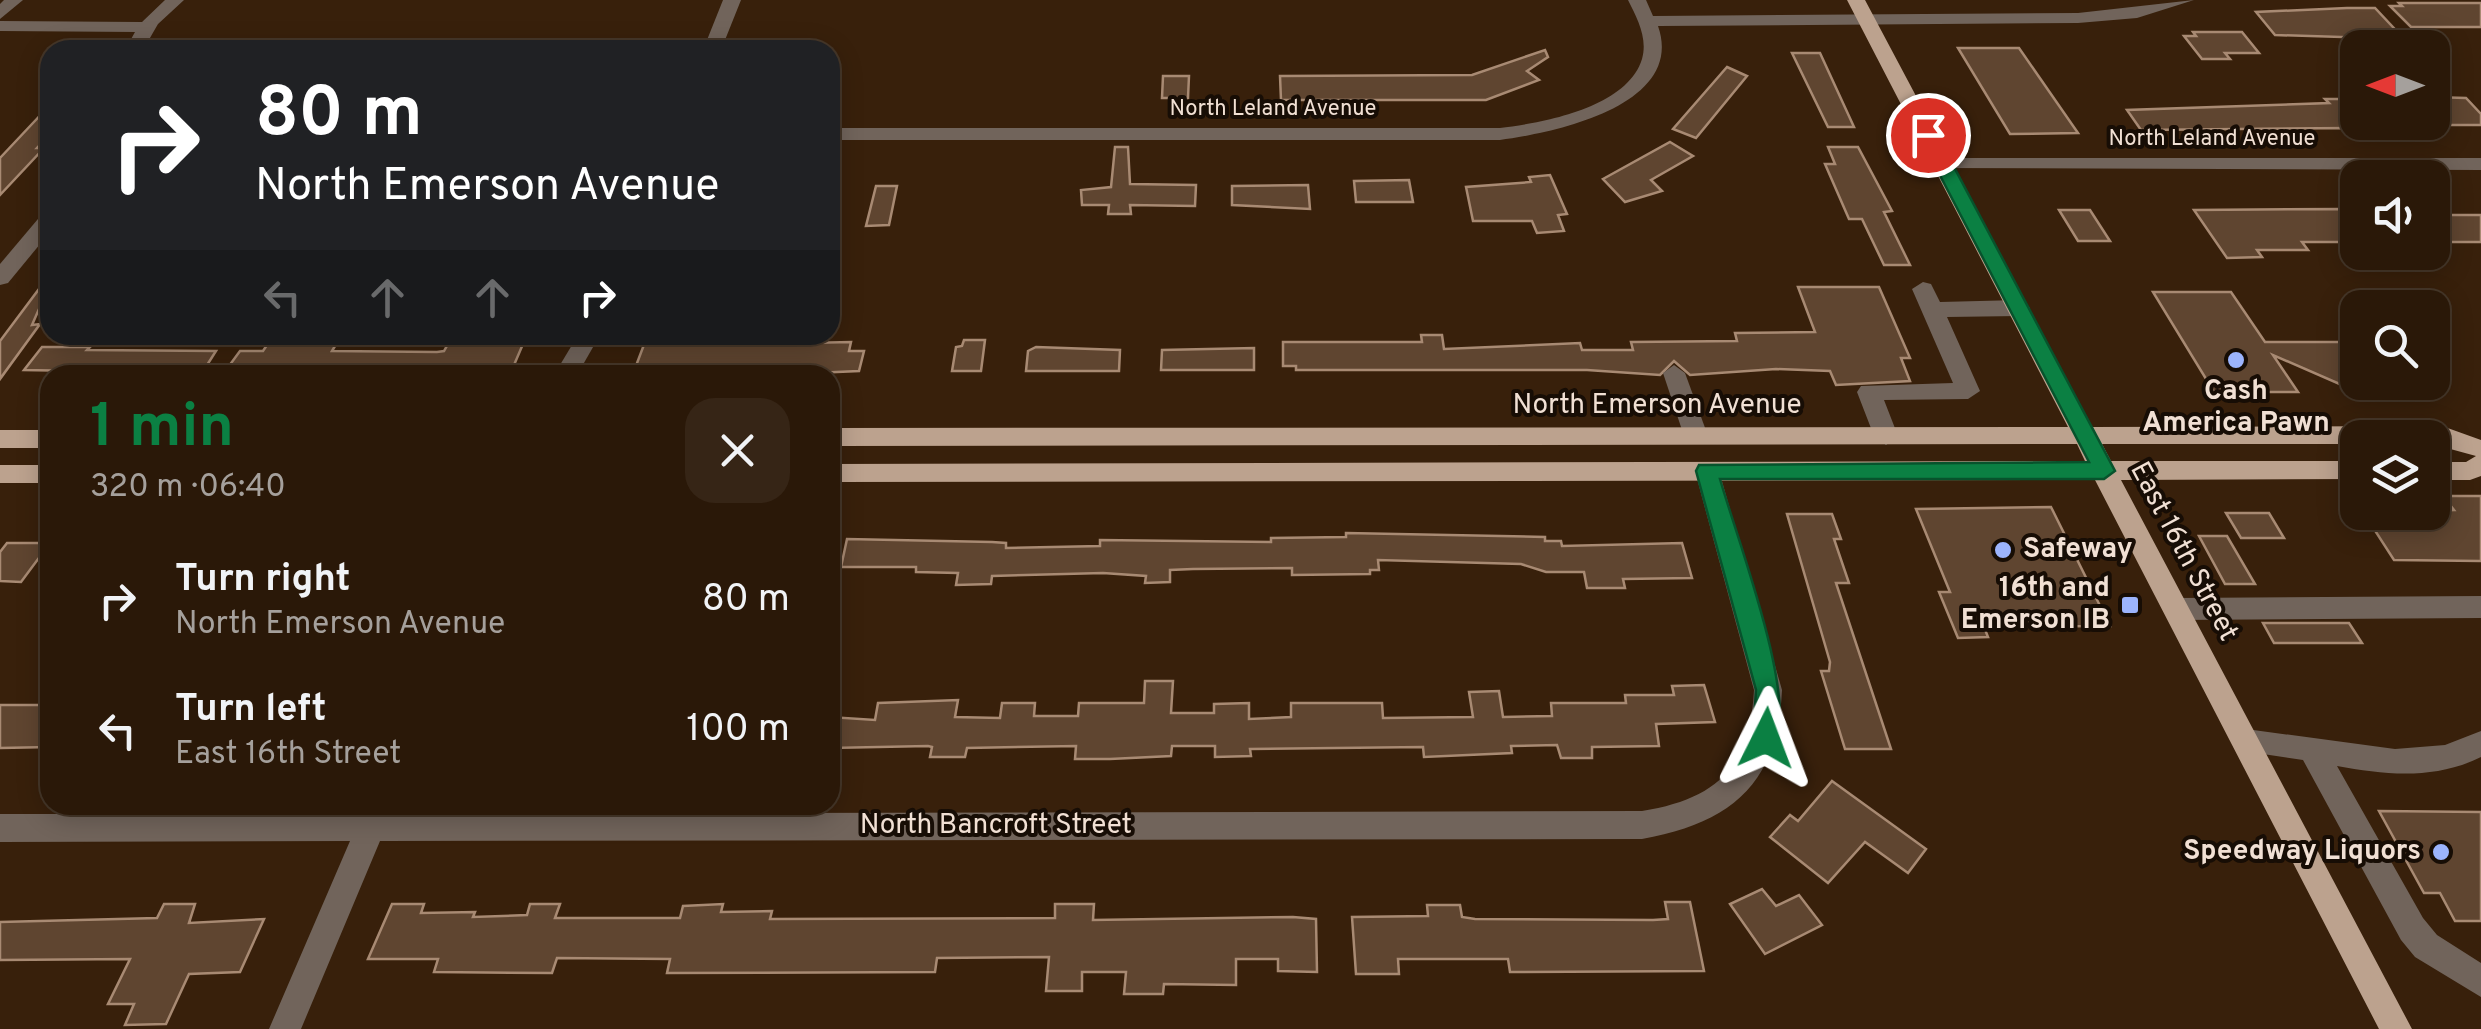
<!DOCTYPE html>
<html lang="en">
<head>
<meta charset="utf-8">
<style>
	body { margin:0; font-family:Overpass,sans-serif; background:#362516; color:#f1f3f6; height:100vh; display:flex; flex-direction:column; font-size:38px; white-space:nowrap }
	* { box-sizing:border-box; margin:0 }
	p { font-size:32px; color:#a5a09c }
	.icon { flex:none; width:55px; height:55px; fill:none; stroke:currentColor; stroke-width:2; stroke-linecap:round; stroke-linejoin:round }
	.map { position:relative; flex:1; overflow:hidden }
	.details { position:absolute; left:40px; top:365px; width:800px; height:450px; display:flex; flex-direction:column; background:#2a1808; border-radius:30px; box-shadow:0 5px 25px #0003,0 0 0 2px #463729 }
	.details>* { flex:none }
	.banner { position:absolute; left:40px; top:40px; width:800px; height:305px; border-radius:30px; box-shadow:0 5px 25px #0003,0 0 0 2px #463729; background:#202124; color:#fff; overflow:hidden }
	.needle { width:65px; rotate:270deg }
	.tools { position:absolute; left:2340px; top:30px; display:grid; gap:20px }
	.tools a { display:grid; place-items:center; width:110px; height:110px; border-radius:20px; background:#2a1808; box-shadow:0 5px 25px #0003,0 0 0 2px #463729; font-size:50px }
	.pin { position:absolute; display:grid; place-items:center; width:85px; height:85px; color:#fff; margin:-42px; border:5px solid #fff; border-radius:50%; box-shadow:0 2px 10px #0007 }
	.me { position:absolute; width:110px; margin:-55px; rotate:3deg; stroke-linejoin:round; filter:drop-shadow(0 0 8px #0008) }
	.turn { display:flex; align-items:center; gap:35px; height:210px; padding:0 50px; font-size:45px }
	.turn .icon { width:130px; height:130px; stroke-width:2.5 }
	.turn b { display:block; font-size:70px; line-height:85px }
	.lanes { display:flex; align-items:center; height:95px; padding:0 50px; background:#0003; justify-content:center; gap:50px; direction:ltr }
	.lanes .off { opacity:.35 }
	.round { display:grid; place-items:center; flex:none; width:105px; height:105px; border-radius:30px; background:#362516 }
	.overview { display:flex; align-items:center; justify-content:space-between; height:170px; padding:0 50px }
	h1 { font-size:60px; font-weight:700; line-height:75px; color:#0b8043 }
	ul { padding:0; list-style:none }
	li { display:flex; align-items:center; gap:30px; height:130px; padding:0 50px }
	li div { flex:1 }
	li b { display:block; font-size:38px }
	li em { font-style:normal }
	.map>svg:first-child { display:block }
	.building { fill:#5f4530; stroke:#a88a73; stroke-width:2.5 }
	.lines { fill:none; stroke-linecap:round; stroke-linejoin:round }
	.minor { fill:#71645b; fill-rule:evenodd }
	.major { fill:#bca28e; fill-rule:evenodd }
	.route { fill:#0b8043; stroke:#07532c; stroke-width:2.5 }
	.poi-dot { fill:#9cb4fd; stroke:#170d05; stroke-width:4 }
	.labels { text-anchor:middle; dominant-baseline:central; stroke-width:8; stroke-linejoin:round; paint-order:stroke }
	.far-street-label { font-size:22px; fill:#f1e0d4; stroke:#170d05 }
	.poi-label { font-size:28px; font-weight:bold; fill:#f1e0d4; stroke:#170d05; text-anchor:end }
	.street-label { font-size:28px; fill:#f1e0d4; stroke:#170d05 }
</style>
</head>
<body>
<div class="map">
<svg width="2481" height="1029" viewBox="0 0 2481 1029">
	<rect width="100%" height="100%" fill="#38200b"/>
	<g class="building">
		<path d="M2399,3H2481V27H2411L2390,6H2402Z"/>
		<path d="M2347,8H2375L2404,39L2275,35L2256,12Z"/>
		<path d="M2193,32H2242L2259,53H2225L2230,59H2202L2184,36H2196Z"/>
		<path d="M1958,48H2019L2078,133L2010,134Z"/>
		<path d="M1545,50L1548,57L1527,71L1539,80L1486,100H1281L1280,76L1472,75Z"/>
		<path d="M1792,53H1820L1854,127H1828Z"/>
		<path d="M1727,67L1747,76L1696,138L1673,129Z"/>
		<path d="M1163,76H1189L1188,98H1162Z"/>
		<path d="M2432,97L2466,98L2481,114V125H2432Z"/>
		<path d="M2325,99H2358V138L2350,128L2141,130L2127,110L2329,103Z"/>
		<path d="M49,106L50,134L37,148H44L0,195V158Z"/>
		<path d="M1670,142L1693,156L1651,180L1662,191L1625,202L1603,179Z"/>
		<path d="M1115,147H1128L1130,184L1196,185L1195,206L1130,205L1131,214H1108L1109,205H1082L1081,190L1111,187Z"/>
		<path d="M1828,147H1858L1892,211L1884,212L1910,265H1884L1862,219H1849L1825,164H1835Z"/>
		<path d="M1550,175L1567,214L1558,215L1564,231L1537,233L1532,221H1473L1466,187L1531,182L1529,177Z"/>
		<path d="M1409,180L1413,202H1356L1354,181Z"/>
		<path d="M1308,185L1310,209L1232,205V186Z"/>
		<path d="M876,186H897L889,225L866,226Z"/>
		<path d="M2341,209L2358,231V242H2302L2308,250H2257L2262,257L2227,258L2194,210Z"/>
		<path d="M2059,210H2090L2110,241H2078Z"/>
		<rect x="2432" y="215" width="49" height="27"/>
		<path d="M1798,287H1879L1910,358H1901L1910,381L1836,385L1830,371L1776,369L1690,375L1674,361L1660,375L1587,370H1296V366H1283V342H1422L1421,335H1442L1444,349L1580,343L1582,350H1633L1631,342L1737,341L1735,333L1815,332Z"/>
		<path d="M39,289L46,293L32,325L40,324L0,379V341Z"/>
		<path d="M2153,292H2231L2265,342H2358V392L2273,355L2298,392H2214Z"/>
		<path d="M654,335H807L805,343L851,342L849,351H864L859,371L768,375L634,371L645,342H652Z"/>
		<path d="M964,340H985L981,371H952L956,347L962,346Z"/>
		<path d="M338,341L332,351L437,352L444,351L448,344H523L511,372L323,375L226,370L240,351H263L269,342Z"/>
		<path d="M42,347H90L87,350L216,351L202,373L24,370Z"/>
		<path d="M1036,347L1120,350L1119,371H1026L1028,351Z"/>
		<path d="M1254,348V370H1161L1162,350Z"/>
		<path d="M2443,496H2481V561L2394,560L2363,512L2454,510Z"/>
		<path d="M2051,507L2110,626L1984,627L1988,637L1958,638L1939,592H1950L1916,509Z"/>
		<path d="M2226,513H2269L2284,538H2241Z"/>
		<path d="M1787,514H1832L1841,539H1834L1849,583H1836L1891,749H1845L1821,671H1829L1830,662Z"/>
		<path d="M1346,533L1545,537V541H1561L1562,546L1682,543L1692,578L1623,579L1625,588H1587L1584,572H1546L1521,564L1378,560L1379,570H1370V574L1292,575V568L1193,569L1170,570V582L1145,583L1146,576L1103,573L992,576L991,584L956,585L958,573L916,572V567H841L847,539L992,542L1006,543V548L1100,546V540L1271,542V538L1346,537Z"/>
		<path d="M2199,536H2227L2255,584H2225Z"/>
		<path d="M7,543H50L21,582L0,581V552Z"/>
		<path d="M2263,623H2349L2362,643H2274Z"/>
		<path d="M1145,681H1173L1171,713H1214V704L1249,703V719L1291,717V703H1382L1383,718L1473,717L1469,692L1499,691L1503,717L1552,716L1551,703H1626L1625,695H1674L1672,686L1704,685L1715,722L1656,724L1659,746L1592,747V758H1561L1557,745L1511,746L1512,753L1424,757L1423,747L1250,749L1251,756L1215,757V746H1172L1171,756L1110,759H1075L1076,746L967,748L965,757H930L932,747L928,746L830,748V717L875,720L878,703L958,700L955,717L1000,718L1002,703H1035L1034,716H1078L1079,703H1144Z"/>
		<path d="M0,705H50V747L0,748Z"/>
		<path d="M1832,781L1926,849L1908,873L1865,842L1828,883L1770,837L1790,815L1798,821Z"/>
		<path d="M2379,811L2481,812V921H2455L2440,893H2424Z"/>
		<path d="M1762,889L1776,906L1799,895L1822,925L1765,954L1730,904Z"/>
		<path d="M1665,902H1690L1704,971L1510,972L1508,959H1398L1399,974H1356L1352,917L1428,916L1427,905H1460L1462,917L1475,919L1653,920L1668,919Z"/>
		<path d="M164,904H195L189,923L264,919L240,972L189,974L166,1024L125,1025L134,1004H108L130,959L0,960V922L157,918Z"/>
		<path d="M392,904H424L421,913L475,912L473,917L527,915L530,904H560L555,918H680L683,906L723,904L721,912L772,911L770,919L1055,918V904H1094L1093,920L1293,917L1316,919L1317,972L1278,971V959H1236V985L1164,984L1163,994H1124L1126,972H1082V991H1046L1049,957L937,958L935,972L667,973L670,959L557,958L552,973L434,972L438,959H368Z"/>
	</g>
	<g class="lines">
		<g class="minor">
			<path d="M4,0H23L0,19V4Z"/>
			<path d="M165,0H184L158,24L143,50H125L135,32L0,31V21L142,22Z"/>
			<path d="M723,0H741L721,50H703Z"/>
			<path d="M1628,0H1646L1653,16L2078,13L2194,0L2137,18L2078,23L1658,26C1686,106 1553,133 1500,140H830V128H1500C1542,123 1627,108 1642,59C1648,38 1637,18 1628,0Z"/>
			<path d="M1943,158H2481V170L1936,168L1933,164Z"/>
			<path d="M50,211V232L8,283L0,285V264L43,213Z"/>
			<path d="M1923,282L1931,284L1940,302L2019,300L2030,308L2019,316L1947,317L1980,391L1968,399L1884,400L1898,436L1886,445L1874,436L1857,392L1861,386L1953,383L1912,289Z"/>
			<path d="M578,335H600L577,375H554Z"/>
			<path d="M1674,365L1685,373L1708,436L1704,442H1688L1684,436L1663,373Z"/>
			<path d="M1707,462L1719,471L1782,690C1778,784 1731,823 1642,839L380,841L301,1029H269L350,841L0,842V814H362L365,805H395L391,814L1642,811C1717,799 1750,767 1754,690L1695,471Z"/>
			<path d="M2481,596V618L2177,620L2168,617L2164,609L2168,601L2177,598Z"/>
			<path d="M2246,729L2395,749L2445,745L2481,731V757C2435,780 2386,775 2337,766L2423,918L2437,935L2481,963V997L2415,957L2401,940L2303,760L2236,750L2232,741L2236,732Z"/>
		</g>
		<g class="major">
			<path d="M1847,0H1865L2092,427L2442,426L2481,440V476L2470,480H2432V462H2466L2476,456L2432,444V438H2358V444H2102L2111,461H2358V479L2121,480L2412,1029H2379L2095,480L830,482V464L2085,461L2077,444L830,446V428L2068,427Z"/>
			<rect x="0" y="430" width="50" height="18"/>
			<rect x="0" y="465" width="50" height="18"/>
		</g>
	</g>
	<path class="route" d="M1928,130L1937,135L2115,471L2104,479H1720C1736,536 1798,697 1775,746H1756L1753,738L1756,690L1696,471L1699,465L2089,462L1919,135Z"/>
	<g class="poi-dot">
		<circle cx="2236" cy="360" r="10"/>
		<circle cx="2003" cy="550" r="10"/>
		<rect x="2120" y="595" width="20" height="20" rx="5"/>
		<circle cx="2441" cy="852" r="10"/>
	</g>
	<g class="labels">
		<g class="far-street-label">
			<text x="1273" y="109">North Leland Avenue</text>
			<text x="2212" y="139">North Leland Avenue</text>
		</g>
		<g class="poi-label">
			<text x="2236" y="392" text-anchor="middle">Cash<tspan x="2236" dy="32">America Pawn</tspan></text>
			<text x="2023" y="550" text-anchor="start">Safeway</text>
			<text x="2110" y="589">16th and<tspan x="2110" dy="32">Emerson IB</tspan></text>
			<text x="2421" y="852">Speedway Liquors</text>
		</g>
		<g class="street-label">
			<text x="1657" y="406">North Emerson Avenue</text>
			<text transform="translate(2183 552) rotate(62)">East 16th Street</text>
			<text x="996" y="826">North Bancroft Street</text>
		</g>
	</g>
</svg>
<div class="tools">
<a><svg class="needle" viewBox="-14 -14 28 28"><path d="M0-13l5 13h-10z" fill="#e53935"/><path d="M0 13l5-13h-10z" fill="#a5a09c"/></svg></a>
<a><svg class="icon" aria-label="sound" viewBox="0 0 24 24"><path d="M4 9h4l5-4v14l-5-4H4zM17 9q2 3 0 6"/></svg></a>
<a><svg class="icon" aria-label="search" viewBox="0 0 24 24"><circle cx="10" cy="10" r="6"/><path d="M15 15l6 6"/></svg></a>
<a><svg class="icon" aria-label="layers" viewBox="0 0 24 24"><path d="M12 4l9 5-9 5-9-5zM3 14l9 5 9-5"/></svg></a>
</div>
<div class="pin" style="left:1928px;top:135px;background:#d93025"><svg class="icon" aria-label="arrive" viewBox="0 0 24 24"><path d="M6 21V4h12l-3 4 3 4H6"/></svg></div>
<svg class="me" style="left:1766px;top:738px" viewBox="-20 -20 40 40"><path d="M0-17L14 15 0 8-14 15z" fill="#0b8043" stroke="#fff" stroke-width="4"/></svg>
<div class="banner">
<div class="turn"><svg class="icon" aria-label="right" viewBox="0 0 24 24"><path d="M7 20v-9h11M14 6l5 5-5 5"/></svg><div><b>80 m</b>North Emerson Avenue</div></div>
<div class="lanes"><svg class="icon off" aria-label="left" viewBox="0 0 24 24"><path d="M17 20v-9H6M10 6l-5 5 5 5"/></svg><svg class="icon off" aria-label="ahead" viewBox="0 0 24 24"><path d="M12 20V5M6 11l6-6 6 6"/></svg><svg class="icon off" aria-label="ahead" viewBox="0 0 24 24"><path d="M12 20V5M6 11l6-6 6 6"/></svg><svg class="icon" aria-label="right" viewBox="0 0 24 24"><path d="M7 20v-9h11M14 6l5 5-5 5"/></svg></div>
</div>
<section class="details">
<div class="overview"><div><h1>1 min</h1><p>320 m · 06:40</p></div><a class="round"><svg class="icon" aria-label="close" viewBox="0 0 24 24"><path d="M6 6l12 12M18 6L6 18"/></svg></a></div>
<ul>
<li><svg class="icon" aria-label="right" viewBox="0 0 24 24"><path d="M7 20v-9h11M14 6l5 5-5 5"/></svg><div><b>Turn right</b><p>North Emerson Avenue</p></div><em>80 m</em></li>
<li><svg class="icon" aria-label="left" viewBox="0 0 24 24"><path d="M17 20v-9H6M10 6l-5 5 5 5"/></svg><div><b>Turn left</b><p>East 16th Street</p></div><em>100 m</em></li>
</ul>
</section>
</div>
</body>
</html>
